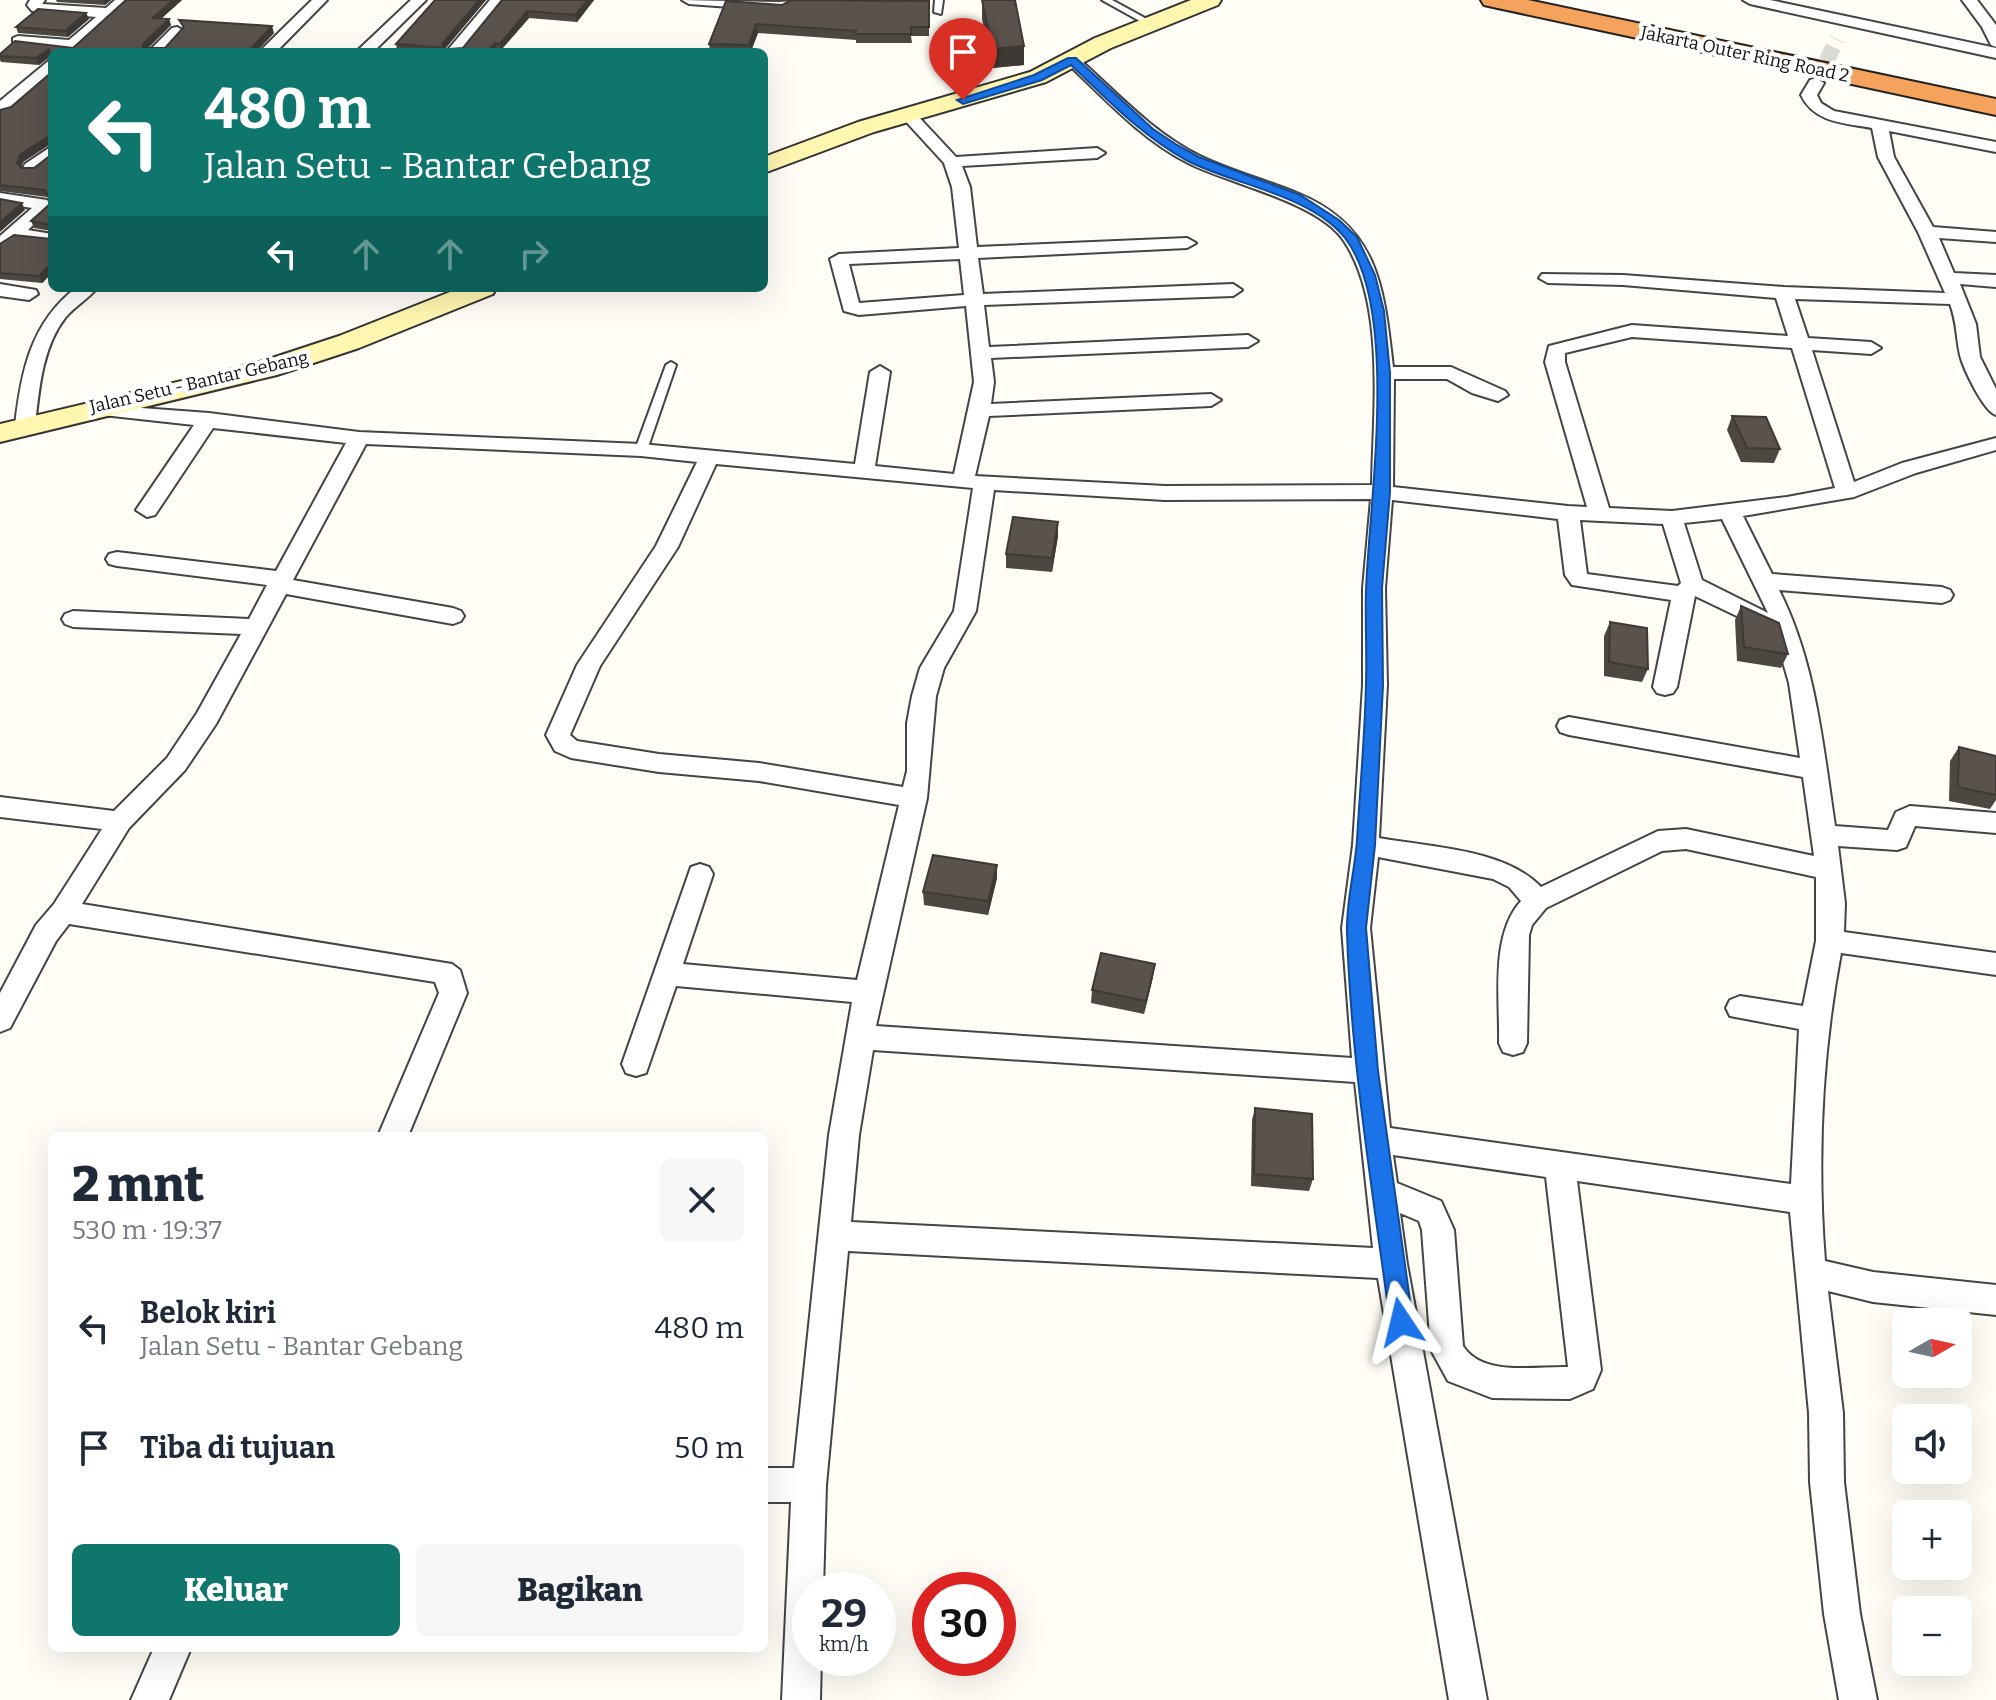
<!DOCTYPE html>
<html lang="id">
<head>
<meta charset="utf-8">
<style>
	body { margin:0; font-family:Bitter,serif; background:#f6f6f7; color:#1f2937; height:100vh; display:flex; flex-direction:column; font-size:30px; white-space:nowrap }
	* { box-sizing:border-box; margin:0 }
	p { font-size:26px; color:#747a83 }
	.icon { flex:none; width:44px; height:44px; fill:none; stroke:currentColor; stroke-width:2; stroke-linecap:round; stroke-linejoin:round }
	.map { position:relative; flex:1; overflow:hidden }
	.side { position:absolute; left:48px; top:1132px; width:720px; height:520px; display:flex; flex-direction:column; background:#fff; border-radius:12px; box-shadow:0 8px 32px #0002 }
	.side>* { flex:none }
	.top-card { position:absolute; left:48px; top:48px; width:720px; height:244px; border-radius:12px; box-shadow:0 8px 32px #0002; background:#0f766e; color:#fff; overflow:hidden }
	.needle { width:52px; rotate:81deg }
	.fabs { position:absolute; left:1892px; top:1308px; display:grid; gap:16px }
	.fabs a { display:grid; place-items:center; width:80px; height:80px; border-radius:12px; background:#fff; box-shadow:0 8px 32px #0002; font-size:40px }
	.speed { position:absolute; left:792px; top:1572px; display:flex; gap:16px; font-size:40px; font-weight:700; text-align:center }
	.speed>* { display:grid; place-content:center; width:104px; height:104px; border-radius:50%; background:#fff; box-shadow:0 8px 32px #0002; line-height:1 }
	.speed small { font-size:20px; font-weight:400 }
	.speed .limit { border:12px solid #d22; background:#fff; color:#111 }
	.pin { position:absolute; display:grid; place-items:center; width:68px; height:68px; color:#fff; margin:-82px -34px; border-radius:50% 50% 50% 0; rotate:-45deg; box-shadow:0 0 8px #0007 }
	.pin .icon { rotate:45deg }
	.me { position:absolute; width:88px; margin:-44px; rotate:350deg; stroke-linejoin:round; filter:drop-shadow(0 0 6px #0008) }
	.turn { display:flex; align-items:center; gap:28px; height:168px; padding:0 24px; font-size:36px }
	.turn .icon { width:104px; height:104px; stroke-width:2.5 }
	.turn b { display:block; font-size:56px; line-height:68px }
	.lanes { display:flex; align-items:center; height:76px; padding:0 24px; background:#0003; justify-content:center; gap:40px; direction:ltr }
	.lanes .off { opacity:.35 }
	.round { display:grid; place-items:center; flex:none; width:84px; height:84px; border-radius:12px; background:#f6f6f7 }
	.headline { display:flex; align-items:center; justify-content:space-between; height:136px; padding:0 24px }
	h1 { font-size:48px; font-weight:800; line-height:60px }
	.action { display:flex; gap:16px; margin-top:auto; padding:16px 24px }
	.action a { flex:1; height:92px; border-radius:12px; background:#0f766e; color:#fff; font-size:32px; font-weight:800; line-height:92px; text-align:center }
	.action a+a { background:#f6f6f7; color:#1f2937 }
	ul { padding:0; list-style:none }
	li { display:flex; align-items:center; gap:24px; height:120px; padding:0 24px }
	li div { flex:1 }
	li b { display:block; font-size:30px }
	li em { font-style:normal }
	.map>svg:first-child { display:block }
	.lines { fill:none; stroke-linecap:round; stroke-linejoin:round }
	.street-tunnel { stroke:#dbdad3; stroke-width:16; stroke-dasharray:16 8; stroke-linecap:butt }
	.lane-casing { stroke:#444; stroke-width:4 }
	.street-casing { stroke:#444; stroke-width:4 }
	.secondary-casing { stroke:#333; stroke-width:4 }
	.highway-casing { stroke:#222; stroke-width:4 }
	.lane { fill:#fff; fill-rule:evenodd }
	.street { fill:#fff; fill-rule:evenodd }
	.secondary { fill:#fff6b0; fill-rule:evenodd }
	.highway { fill:#f5a25d; fill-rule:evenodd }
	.wall { fill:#4d4742; fill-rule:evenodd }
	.shaded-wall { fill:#3f3936 }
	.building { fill:#5a524d; stroke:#3f3936; stroke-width:2; fill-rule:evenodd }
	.route { fill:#1a73e8; stroke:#114b97; stroke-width:2 }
	.labels { text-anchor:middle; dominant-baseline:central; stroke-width:8; stroke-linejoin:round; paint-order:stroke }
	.far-street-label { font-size:18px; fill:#111; stroke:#fff }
</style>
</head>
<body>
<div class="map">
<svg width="1996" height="1700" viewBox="0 0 1996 1700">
	<rect width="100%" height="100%" fill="#fffdf5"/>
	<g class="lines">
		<path class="street-tunnel" d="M1816,83L1837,39"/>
		<g class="lane-casing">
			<g id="lane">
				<path d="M935,0H943L941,14L934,12Z"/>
				<path d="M1102,0H1112L1154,23L1147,25Z"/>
				<path d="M671,362L676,365L647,450L645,452H637L635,450L666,365Z"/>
			</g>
		</g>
		<g class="street-casing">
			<g id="street">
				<path d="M30,0H45L42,4L106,8L115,0H131L74,52L13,44V38L18,36L69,40L96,17L32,11L27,5Z"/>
				<path d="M312,0H327L276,52H259Z"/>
				<path d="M411,0H426L373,52H356Z"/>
				<path d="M490,0H505L462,52H446Z"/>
				<path d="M682,0L780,2L802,0L783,11L689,4Z"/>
				<path d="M1743,0H1770L1996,48V58L1750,4Z"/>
				<path d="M1962,0H1977L1996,25V47L1991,45L1982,27Z"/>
				<path d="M177,27L184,31L165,52H148L172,28Z"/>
				<path d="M1072,55L1077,57C1116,92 1153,133 1200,156C1231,171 1265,180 1297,193C1379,226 1384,289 1393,367H1451L1505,391L1508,395L1498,401L1472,393L1447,379H1394L1393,487L1568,506L1587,507L1545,362L1549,346L1632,325L1788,336L1776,298L1623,285L1548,283L1539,278L1542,274L1623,275L1784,287L1945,293L1918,232L1878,157L1872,128C1845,123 1814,123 1801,95L1810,80L1816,78L1824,83L1817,95L1821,103L1834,111L1996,142V152L1889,131L1894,157L1933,227L1996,232V242L1939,238L1954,273L1996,275V287L1960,284L1976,324L1980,357L1996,389V415C1984,412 1963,368 1960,355C1956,337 1957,322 1950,304L1795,299L1808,338L1871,342L1881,348L1871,354L1812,350L1854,482L1902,463L1996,438V450L1916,473L1854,497L1743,516L1772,574L1942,587L1950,590L1953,595L1950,600L1942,603L1779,590C1816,663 1823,746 1835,826L1888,830L1896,812L1910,806L1996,813V833L1915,826L1906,847L1897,850L1838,846L1845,903L1844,932L1996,953V975L1841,953C1822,1054 1817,1159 1825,1261L1873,1272L1996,1285V1315L1873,1302L1828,1291L1843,1413L1844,1482L1860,1614L1877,1700H1839L1824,1614L1810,1482L1809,1413L1790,1212L1577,1181L1601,1370L1593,1389L1570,1399L1492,1398L1448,1381L1431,1350L1422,1230L1419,1221L1400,1213L1407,1264L1487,1700H1449L1378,1278L848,1251L826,1485L823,1590H810V1658H821L820,1700H782L791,1502H764V1468H794L829,1135L852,1002L676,986L646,1073L636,1076L626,1073L622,1064L691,867L700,864L709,867L713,874L683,964L857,980L899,805L759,781L659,772L571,758L555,751L546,735L577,665L656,546L697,462L641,456L366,444L293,580L453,608L461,611L464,616L461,621L453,624L286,594L216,724L185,770L129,828L82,904L452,964L460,970L467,993L408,1136H378L439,993L435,982L69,924L56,941L10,1028L0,1032V993L36,925L54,904L102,829L0,817V797L114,811L167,758L197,713L241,634L73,627L65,624L62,619L65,614L73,611L249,619L267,585L117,566L109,564L106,559L109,554L117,552L276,571L346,443L213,428L155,515L147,517L136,510L194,425L94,414L84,408L87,404L209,413L359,432L641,444L855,464L870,372L880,366L890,372L875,466L954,474L974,382L966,306L859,315L844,311L830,259L839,254L959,248L952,187L944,163L900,115L908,110L914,112L956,157L1097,148L1105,153L1097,158L962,166L970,187L977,247L1187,238L1196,243L1187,248L978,258L983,294L1233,284L1242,290L1233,296L984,305L989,347L1248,335L1258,341L1248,347L991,358L994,382L991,404L1211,394L1221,400L1211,406L989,416L975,476L1165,486L1372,485C1373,413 1386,304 1344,241C1319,202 1229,184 1188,163C1141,139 1105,99 1067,63V57ZM960,259L964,295L859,303L849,264ZM1632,337L1792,348L1835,488L1787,497L1672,511L1609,508L1565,362V353ZM716,464L973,488L954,611L920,668L912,696L907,723V771L903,787L759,763L659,754L577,741L570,735L600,666L678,547ZM994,490L1165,500L1371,499L1363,588V685L1353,845L1342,928L1352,1058L876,1026L927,798L936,696L944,668L976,611ZM1392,500L1558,519L1565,575L1572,585L1671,600L1653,687L1657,693L1665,695L1673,693L1677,687L1695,596L1764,629L1774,631L1789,683L1800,758L1569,717L1560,720L1557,726L1560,732L1569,735L1803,777L1814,856L1686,829L1658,831L1541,887C1505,849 1429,847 1379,838L1387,685L1385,588ZM1722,519L1768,613L1702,580L1684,523ZM1580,520L1663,524L1681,583L1678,586L1587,574ZM1686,849L1816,877V941L1803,1006L1740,996L1730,1000L1726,1008L1730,1016L1799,1029L1791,1184L1390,1128L1370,928L1378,857L1493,879L1509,887L1521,901C1490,935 1500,999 1499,1043L1503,1052L1513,1055L1523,1052L1527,1043L1529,935L1532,925L1546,908L1662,851ZM873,1050L1355,1082L1373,1248L851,1222L859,1135ZM1393,1155L1546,1177L1568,1367C1535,1366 1483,1377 1463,1346L1454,1230L1441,1201L1397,1183Z"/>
				<path d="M52,58V71L6,112L0,114V101Z"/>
				<path d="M52,146V159L37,172H25L23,168L25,164Z"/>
				<path d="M0,193L47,200L52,207L28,230L52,234V244L17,239L0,250V236L32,208L0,203Z"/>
				<path d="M0,284L36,290L38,294L29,300L0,296Z"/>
				<path d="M76,288H97C88,299 75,306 65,318C42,348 39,390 35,426L32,430H18L15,426C21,372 31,322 76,288Z"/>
				<path d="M154,1648H191L169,1700H131Z"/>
			</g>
		</g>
		<g class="secondary-casing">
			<g id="secondary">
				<path d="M1191,0H1221L1218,5L1111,48L1046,82L874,132L764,173V157L858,122L1030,72L1095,38Z"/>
				<path d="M460,288H496L493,294L359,348L277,375L0,442V424L257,363L339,336Z"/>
			</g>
		</g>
		<g class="highway-casing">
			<path id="highway" d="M1481,0H1528L1996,99V115L1493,7L1484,5Z"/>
		</g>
		<use href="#lane" class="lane"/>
		<use href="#street" class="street"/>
		<use href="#secondary" class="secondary"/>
		<use href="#highway" class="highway"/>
	</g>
	<g class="wall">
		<path d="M56,0H111L105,5L57,2Z"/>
		<path d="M182,0L162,18L169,19L171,25L148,48H165L183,28L179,20L274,33L256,52L51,56L39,65L1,62L0,60V54L73,48Z"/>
		<path d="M435,0H486L444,50V52H417L397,50L396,44Z"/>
		<path d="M502,0H594L577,22L529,18L501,50H496L494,52H450V49L463,48Z"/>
		<path d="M982,0L1024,65L992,68L982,19Z"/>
		<path d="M929,1V36H911L912,43H856V40L758,33L751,52H710L709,44L782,5Z"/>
		<path d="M86,13L89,19L68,37L18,33L16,27Z"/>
		<path d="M52,72V203L47,197L0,191V110L11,107ZM50,144L51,155L34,168L21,167L23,162Z"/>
		<path d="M52,204V273L42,283L0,279V244L51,239V231L34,228L31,221Z"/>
		<path d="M1732,416L1780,449L1774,463L1741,462L1727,430Z"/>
		<path d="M1058,536L1052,572L1006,568V554Z"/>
		<path d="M1741,606L1788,654L1781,668L1737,661L1735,620Z"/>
		<path d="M1610,622L1648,669L1642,682L1604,676V636Z"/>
		<path d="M1959,747L1996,756V800L1990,809L1949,801L1950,761Z"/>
		<path d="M997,865V878L988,915L924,905L923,892Z"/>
		<path d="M1153,977L1144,1014L1091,1003L1092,990Z"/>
		<path d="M1255,1108L1313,1179L1309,1191L1251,1186L1252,1120Z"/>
	</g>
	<g class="shaded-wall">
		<path d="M103,0H111L105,5Z"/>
		<path d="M173,0H182L155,24L153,18Z"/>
		<path d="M479,0H486L444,50L442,44Z"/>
		<path d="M588,0H594L577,22L575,15Z"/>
		<path d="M527,11L529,18L501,50L500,44Z"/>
		<path d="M86,13L89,19L68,37L65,31Z"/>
		<path d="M169,19L171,25L146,50L143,48V44Z"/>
		<path d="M756,24L758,33L750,52L749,45Z"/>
		<path d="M272,26L274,33L256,52H248Z"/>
		<path d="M495,43L496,50L494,52H487Z"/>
		<path d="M1024,46V65L992,68V49Z"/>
		<path d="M49,49L52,55L39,65L36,58Z"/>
		<path d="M49,136L52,143L23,162L20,169L17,163L20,155Z"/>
		<path d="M22,203L25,210L0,232V222Z"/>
		<path d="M52,263V273L42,283L39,276Z"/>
		<path d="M1058,522V536L1052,572V558Z"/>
		<path d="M997,865V878L988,915V901Z"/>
		<path d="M1155,964L1153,977L1144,1014L1146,1001Z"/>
	</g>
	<g class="building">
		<path d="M126,0H173L153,18L169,19L143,44V48H165L184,27L179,20L272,26L248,52H52V59L49,49L36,58L0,56V54L15,41L73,48Z"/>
		<path d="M435,0H479L442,44L443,48L396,44Z"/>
		<path d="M502,0H588L575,15L527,11L500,44L495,43L487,52L450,49L463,48Z"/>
		<path d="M791,0L929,1V27H911V34H856V31L756,24L749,45L709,44L726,1L782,5Z"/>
		<path d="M982,0H1015L1024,46L992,49Z"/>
		<path d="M38,9L86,13L65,31L16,27Z"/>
		<path d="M52,72V199H51L44,190L0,185V110L11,107ZM49,136L51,155L34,168H22L17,163L20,155Z"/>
		<path d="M0,199L22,203L0,222Z"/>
		<path d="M50,204H52V263L39,276L0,273V244L14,235L51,239V225L31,221Z"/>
		<path d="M1732,416L1766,417L1780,449L1747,448Z"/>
		<path d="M1013,517L1058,522L1052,558L1006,554Z"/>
		<path d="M1741,606L1779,623L1788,654L1744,647Z"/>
		<path d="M1610,622L1647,628L1648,669L1609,662Z"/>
		<path d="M1959,747L1996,756V795L1958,787Z"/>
		<path d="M933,855L997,865L988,901L923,892Z"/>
		<path d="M1101,953L1155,964L1146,1001L1092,990Z"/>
		<path d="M1255,1108L1312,1114L1313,1179L1254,1174Z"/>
	</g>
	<path class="route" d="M1068,58H1076L1153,129L1177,145L1199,157L1300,195L1339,220L1357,237L1375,275L1384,311L1390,373V492L1382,588L1383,685L1375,845L1366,928L1378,1071L1413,1322L1409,1330L1401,1333L1393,1330L1390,1322C1373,1193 1351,1063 1347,932C1346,902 1355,870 1357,840C1360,788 1365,735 1366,683C1367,652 1365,621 1366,590C1369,503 1400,309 1345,238C1310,194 1233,185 1186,160C1142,136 1107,99 1071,65L1042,80L963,104L957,100L1034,75Z"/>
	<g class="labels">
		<g class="far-street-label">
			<text transform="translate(1745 54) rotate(12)">Jakarta Outer Ring Road 2</text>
			<text transform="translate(199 382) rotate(-13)">Jalan Setu - Bantar Gebang</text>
		</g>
	</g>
</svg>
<div class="fabs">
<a><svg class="needle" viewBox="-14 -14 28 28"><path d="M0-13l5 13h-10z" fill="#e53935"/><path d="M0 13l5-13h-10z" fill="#747a83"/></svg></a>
<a><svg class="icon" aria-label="sound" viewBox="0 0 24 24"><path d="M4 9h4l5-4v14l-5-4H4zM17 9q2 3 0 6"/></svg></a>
<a>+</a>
<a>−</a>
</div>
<div class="speed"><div>29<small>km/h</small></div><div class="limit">30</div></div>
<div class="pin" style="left:963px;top:100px;background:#d93025"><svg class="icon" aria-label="arrive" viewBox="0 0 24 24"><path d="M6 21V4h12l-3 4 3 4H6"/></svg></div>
<svg class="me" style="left:1401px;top:1322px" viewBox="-20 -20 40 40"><path d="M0-17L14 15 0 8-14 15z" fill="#1a73e8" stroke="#fff" stroke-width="4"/></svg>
<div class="top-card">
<div class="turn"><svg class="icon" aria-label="left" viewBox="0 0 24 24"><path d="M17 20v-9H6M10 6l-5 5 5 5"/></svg><div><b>480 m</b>Jalan Setu - Bantar Gebang</div></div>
<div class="lanes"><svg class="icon" aria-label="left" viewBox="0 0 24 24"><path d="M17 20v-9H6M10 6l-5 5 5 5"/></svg><svg class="icon off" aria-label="ahead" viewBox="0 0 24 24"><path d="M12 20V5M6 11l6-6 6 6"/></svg><svg class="icon off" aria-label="ahead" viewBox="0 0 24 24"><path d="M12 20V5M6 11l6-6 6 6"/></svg><svg class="icon off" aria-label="right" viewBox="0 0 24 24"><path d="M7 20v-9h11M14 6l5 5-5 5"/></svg></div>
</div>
<section class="side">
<div class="headline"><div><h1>2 mnt</h1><p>530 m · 19:37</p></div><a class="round"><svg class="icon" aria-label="close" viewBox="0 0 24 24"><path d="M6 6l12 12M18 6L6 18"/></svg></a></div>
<ul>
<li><svg class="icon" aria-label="left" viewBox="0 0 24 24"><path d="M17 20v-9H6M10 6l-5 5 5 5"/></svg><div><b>Belok kiri</b><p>Jalan Setu - Bantar Gebang</p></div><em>480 m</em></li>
<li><svg class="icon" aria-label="arrive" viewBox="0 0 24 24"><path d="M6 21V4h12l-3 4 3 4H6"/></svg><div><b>Tiba di tujuan</b></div><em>50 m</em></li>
</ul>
<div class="action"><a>Keluar</a><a>Bagikan</a></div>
</section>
</div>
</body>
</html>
